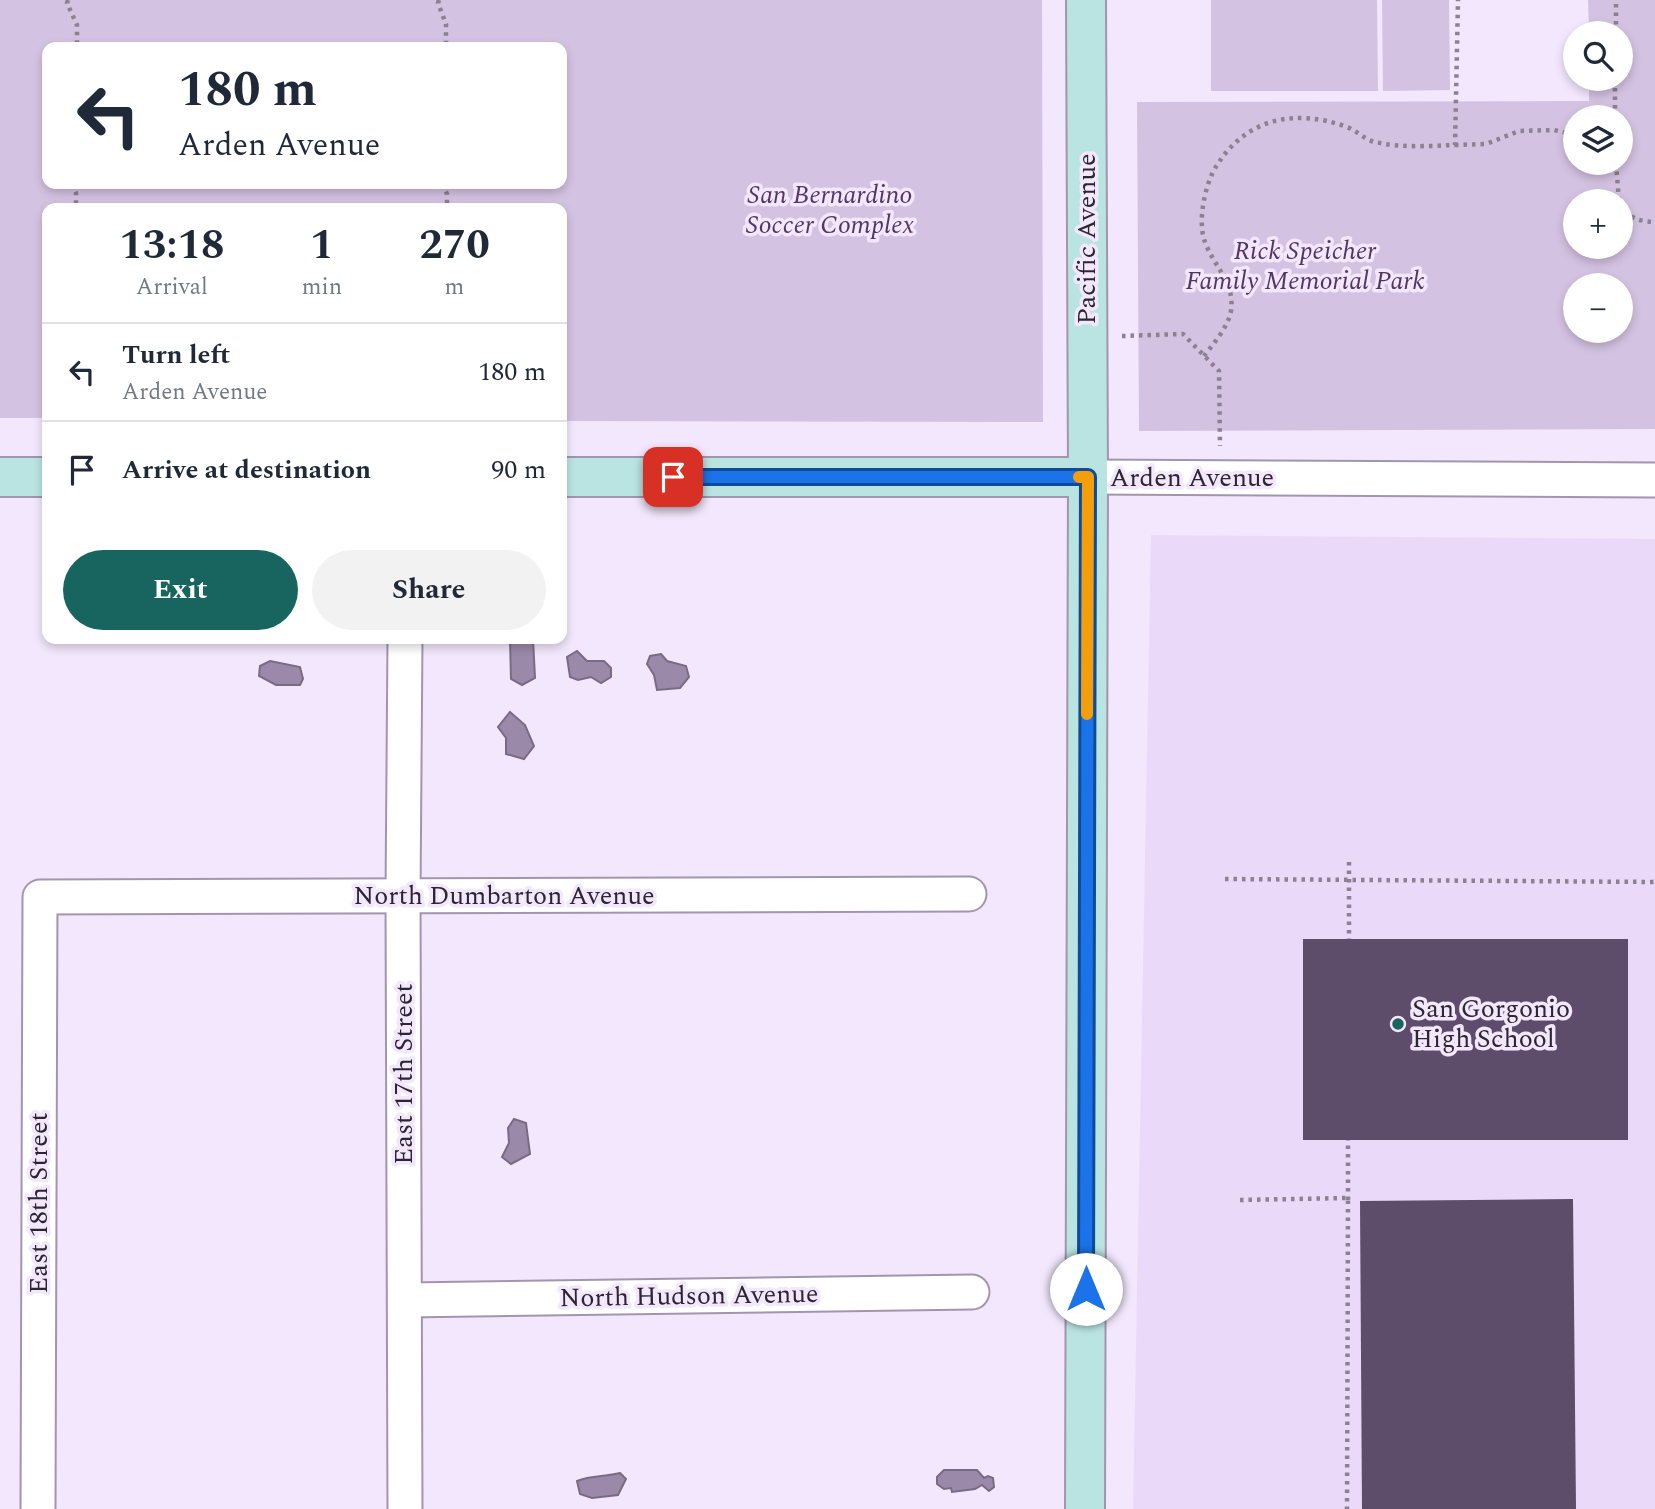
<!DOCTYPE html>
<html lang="en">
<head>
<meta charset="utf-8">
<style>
	body { margin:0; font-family:Spectral,serif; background:#f2f2f3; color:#1f2937; height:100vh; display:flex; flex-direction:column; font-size:26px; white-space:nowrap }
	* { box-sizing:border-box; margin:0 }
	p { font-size:23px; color:#747a83 }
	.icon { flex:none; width:38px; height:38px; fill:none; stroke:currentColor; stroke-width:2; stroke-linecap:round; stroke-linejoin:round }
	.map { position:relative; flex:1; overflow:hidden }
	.side { position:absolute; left:42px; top:203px; width:525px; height:441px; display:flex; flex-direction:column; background:#fff; border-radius:14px; box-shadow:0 4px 10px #0003 }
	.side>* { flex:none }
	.top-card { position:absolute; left:42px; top:42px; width:525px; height:147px; border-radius:14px; box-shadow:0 4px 10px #0003; background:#fff; color:#1f2937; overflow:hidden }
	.fabs { position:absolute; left:1563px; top:21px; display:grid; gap:14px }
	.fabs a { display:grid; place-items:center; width:70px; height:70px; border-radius:50%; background:#fff; box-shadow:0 4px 10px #0003; font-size:35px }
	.pin { position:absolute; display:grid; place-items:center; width:60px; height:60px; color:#fff; margin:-30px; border-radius:14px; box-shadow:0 4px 10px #0006 }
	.me { position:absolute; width:77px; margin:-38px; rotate:0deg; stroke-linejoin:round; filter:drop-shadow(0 0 5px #0008) }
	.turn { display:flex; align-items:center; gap:24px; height:147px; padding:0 21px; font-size:32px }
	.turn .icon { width:91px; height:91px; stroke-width:2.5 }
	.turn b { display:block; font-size:49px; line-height:60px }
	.eta { display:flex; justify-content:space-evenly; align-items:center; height:119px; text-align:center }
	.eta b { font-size:42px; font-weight:700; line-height:49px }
	.action { display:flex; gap:14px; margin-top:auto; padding:14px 21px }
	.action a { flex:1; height:80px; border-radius:42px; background:#186560; color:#fff; font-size:28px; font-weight:700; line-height:80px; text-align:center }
	.action a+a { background:#f2f2f3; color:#1f2937 }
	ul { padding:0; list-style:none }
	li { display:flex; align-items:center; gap:21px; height:98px; padding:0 21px; border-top:2px solid #e0e1e3 }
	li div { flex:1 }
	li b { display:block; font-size:26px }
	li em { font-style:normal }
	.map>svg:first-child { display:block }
	.built { fill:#ebd9fa }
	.green { fill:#d4c2e2; fill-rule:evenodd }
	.water { fill:#9b89aa; stroke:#7a6b85; stroke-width:2 }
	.building { fill:#5d4d6a }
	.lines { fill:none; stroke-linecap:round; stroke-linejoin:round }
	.street-casing { stroke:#a295ad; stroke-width:37 }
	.secondary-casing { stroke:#a295ad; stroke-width:42 }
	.path { stroke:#8a8191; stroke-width:4.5; stroke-dasharray:3.5 5; stroke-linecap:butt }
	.street { stroke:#fff; stroke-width:33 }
	.secondary { stroke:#bae4e2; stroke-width:38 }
	.route-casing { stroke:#114b97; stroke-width:18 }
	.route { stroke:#1a73e8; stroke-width:12 }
	.slow { stroke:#f59e0b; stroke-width:12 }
	.poi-dot { fill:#186560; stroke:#f2e7fc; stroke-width:2.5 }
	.labels { text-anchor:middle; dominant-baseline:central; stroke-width:7; stroke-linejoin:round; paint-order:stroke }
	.park-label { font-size:26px; font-style:italic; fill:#523765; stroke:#f2e7fc }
	.street-label { font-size:26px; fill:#2c2630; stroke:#f2e7fc }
	.poi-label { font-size:26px; fill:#2c2630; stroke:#f2e7fc; text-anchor:start }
</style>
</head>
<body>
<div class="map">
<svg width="1655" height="1509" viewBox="0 0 1655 1509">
	<rect width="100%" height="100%" fill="#f2e7fc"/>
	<path class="built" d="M1151,535L1655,539V1509H1133Z"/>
	<g class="green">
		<path d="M0,0H1042L1043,422L562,421V208H47V418H0ZM47,47H562V184H47Z"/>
		<path d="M1211,0H1377L1378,91H1211Z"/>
		<path d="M1382,0H1449L1450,90L1383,91Z"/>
		<path d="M1588,0H1655V429L1139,431L1137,102L1589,101V79H1620V33H1589ZM1575,117H1620V163H1575ZM1575,201H1620V247H1575ZM1575,285H1620V331H1575Z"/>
	</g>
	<g class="water">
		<path d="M510,639H533L535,678L522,685L511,679Z"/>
		<path d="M577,651L587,661H604L611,668V677L601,683L591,677L578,680L570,677L567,657Z"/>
		<path d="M661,654L667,661L686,666L689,677L680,688L657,690L654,675L647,664L650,656Z"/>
		<path d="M270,661L300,667L303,679L300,685H276L259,676L260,666Z"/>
		<path d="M510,712L525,725L534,746L524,759L506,754V738L498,727Z"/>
		<path d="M514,1119L526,1123L530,1154L511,1164L502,1157L509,1143L508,1128Z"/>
		<path d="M944,1470H977L984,1478L988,1476L993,1478L994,1487L989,1491L982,1485L975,1489L952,1492L951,1488L944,1489L937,1484V1477Z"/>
		<path d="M620,1473L626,1479L618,1495L592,1498L580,1494L577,1481C591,1475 605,1477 620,1473Z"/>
	</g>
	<g class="building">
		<rect x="1303" y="939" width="325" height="201"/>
		<path d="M1573,1199L1576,1509H1362L1360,1201Z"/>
	</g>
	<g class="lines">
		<g class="street-casing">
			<g id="street">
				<path d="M1088,477L1655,480"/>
				<path d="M406,1300L972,1292"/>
				<path d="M38,1509L40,897L969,894"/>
				<path d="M405,1509L403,896L405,639"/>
			</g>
		</g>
		<g class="secondary-casing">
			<g id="secondary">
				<path d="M0,477H47"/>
				<path d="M562,477H1088"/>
				<path d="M1085,1509L1088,477L1086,0"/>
			</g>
		</g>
		<g class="path">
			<path d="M68,0L67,3L77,25V47"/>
			<path d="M439,0L438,3L446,24V47"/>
			<path d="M1616,33V0"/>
			<path d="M1615,117V79"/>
			<path d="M1455,145L1486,144L1519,131L1554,130L1575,135"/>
			<path d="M1616,163L1619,201"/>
			<path d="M72,184L76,193V208"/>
			<path d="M442,184L447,194V208"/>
			<path d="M1620,204C1630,219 1638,221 1655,222"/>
			<path d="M1122,336L1183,334L1219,371L1220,446"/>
			<path d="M1204,356C1214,343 1228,327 1231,311C1235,282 1214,267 1205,242C1197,222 1205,183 1217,165C1247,118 1295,108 1347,127C1357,131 1365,140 1375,142C1400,148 1429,146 1455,145L1458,0"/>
			<path d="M1349,862V939"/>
			<path d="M1225,879L1655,882"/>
			<path d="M1240,1200L1348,1198L1347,1509"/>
			<path d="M1348,1200V1140"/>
		</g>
		<use href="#street" class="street"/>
		<use href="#secondary" class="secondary"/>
	</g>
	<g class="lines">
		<g class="route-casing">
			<path id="route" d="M673,477H1088L1086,1289"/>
		</g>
		<use href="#route" class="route"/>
		<path class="slow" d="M1079,477H1088L1087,714"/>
	</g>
	<circle class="poi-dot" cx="1398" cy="1024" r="7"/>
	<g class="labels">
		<g class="park-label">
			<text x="830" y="195">San Bernardino<tspan x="830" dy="30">Soccer Complex</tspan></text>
			<text x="1305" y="251">Rick Speicher<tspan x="1305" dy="30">Family Memorial Park</tspan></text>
		</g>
		<g class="street-label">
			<text transform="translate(1087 239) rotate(-90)">Pacific Avenue</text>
			<text x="1192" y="478">Arden Avenue</text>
			<text x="504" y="896">North Dumbarton Avenue</text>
			<text transform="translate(404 1074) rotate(-90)">East 17th Street</text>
			<text transform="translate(39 1203) rotate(-90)">East 18th Street</text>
			<text transform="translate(689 1296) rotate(-1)">North Hudson Avenue</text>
		</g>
		<g class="poi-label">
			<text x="1412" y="1009">San Gorgonio<tspan x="1412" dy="30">High School</tspan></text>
		</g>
	</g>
</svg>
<div class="fabs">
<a><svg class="icon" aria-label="search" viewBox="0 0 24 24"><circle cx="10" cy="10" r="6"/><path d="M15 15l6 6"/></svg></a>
<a><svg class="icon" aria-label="layers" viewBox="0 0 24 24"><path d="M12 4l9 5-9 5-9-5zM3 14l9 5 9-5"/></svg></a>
<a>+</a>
<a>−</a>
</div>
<div class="pin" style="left:673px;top:477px;background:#d93025"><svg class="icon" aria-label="arrive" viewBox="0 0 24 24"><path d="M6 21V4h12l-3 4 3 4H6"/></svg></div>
<svg class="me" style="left:1086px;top:1289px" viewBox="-20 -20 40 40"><circle r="19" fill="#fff"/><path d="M0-13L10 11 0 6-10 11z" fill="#1a73e8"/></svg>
<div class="top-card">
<div class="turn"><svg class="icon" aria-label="left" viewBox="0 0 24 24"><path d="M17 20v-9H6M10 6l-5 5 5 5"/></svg><div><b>180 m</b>Arden Avenue</div></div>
</div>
<section class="side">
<div class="eta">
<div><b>13:18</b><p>Arrival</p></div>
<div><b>1</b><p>min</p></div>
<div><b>270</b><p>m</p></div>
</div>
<ul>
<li><svg class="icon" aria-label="left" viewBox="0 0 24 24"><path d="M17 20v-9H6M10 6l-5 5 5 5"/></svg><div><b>Turn left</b><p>Arden Avenue</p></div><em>180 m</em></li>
<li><svg class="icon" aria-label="arrive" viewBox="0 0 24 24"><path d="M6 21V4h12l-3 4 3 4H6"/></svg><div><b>Arrive at destination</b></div><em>90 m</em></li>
</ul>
<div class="action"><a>Exit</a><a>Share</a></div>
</section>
</div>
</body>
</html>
